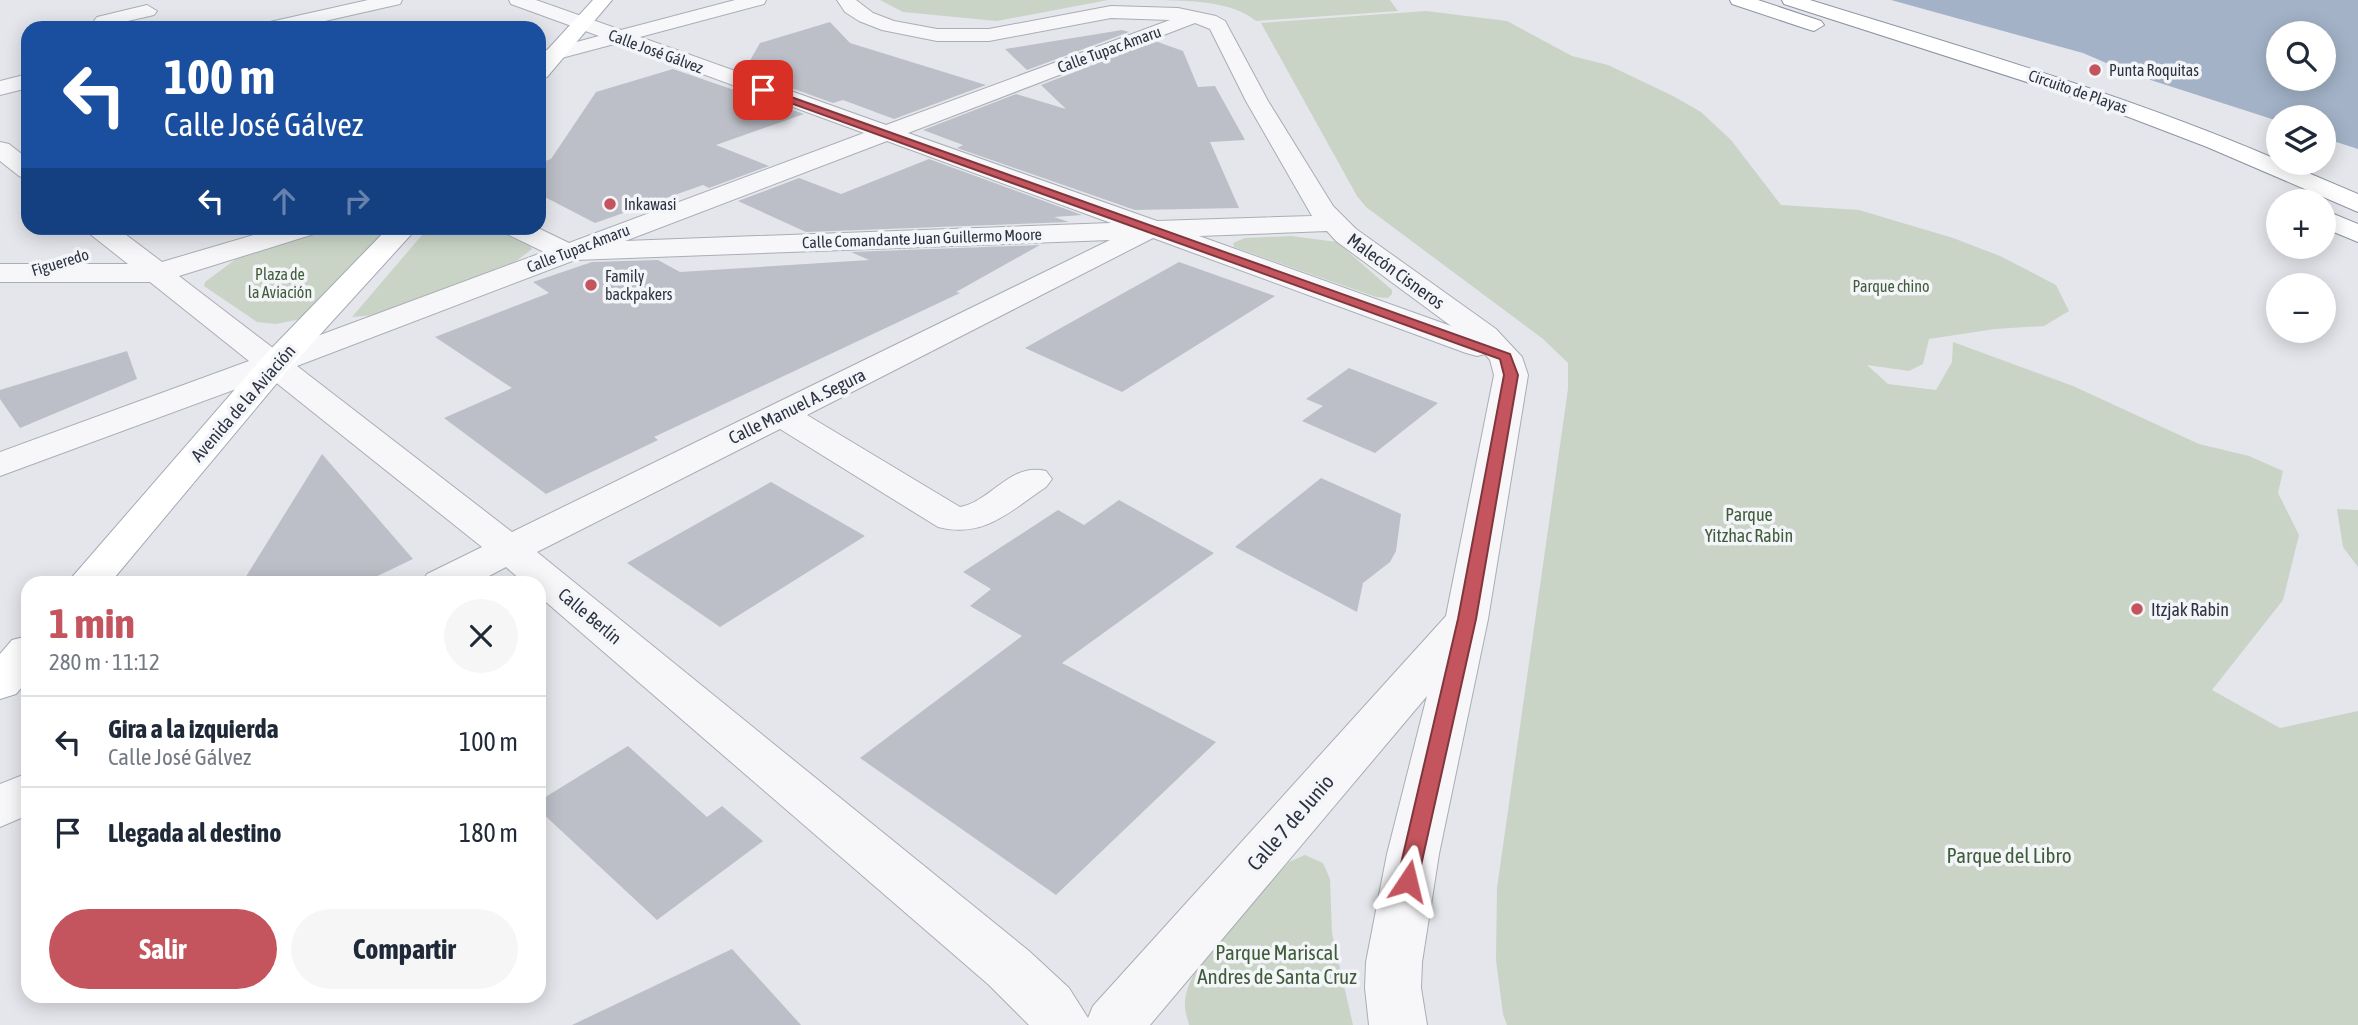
<!DOCTYPE html>
<html lang="es">
<head>
<meta charset="utf-8">
<style>
	body { margin:0; font-family:"Asap Condensed",sans-serif; background:#f6f6f7; color:#1f2937; height:100vh; display:flex; flex-direction:column; font-size:26px; white-space:nowrap }
	* { box-sizing:border-box; margin:0 }
	p { font-size:23px; color:#747a83 }
	.icon { flex:none; width:38px; height:38px; fill:none; stroke:currentColor; stroke-width:2; stroke-linecap:round; stroke-linejoin:round }
	.map { position:relative; flex:1; overflow:hidden }
	.side { position:absolute; left:21px; top:576px; width:525px; height:427px; display:flex; flex-direction:column; background:#fff; border-radius:21px; box-shadow:0 4px 18px #0003 }
	.side>* { flex:none }
	.top-card { position:absolute; left:21px; top:21px; width:525px; height:214px; border-radius:21px; box-shadow:0 4px 18px #0003; background:#1a4fa0; color:#fff; overflow:hidden }
	.tools { position:absolute; left:2266px; top:21px; display:grid; gap:14px }
	.tools a { display:grid; place-items:center; width:70px; height:70px; border-radius:50%; background:#fff; box-shadow:0 4px 18px #0003; font-size:35px }
	.pin { position:absolute; display:grid; place-items:center; width:60px; height:60px; color:#fff; margin:-30px; border-radius:14px; box-shadow:0 4px 10px #0006 }
	.me { position:absolute; width:77px; margin:-38px; rotate:10deg; stroke-linejoin:round; filter:drop-shadow(0 0 5px #0008) }
	.turn { display:flex; align-items:center; gap:24px; height:147px; padding:0 28px; font-size:32px }
	.turn .icon { width:91px; height:91px; stroke-width:2.5 }
	.turn b { display:block; font-size:49px; line-height:60px }
	.lanes { display:flex; align-items:center; height:66px; padding:0 28px; background:#0003; justify-content:center; gap:35px; direction:ltr }
	.lanes .off { opacity:.35 }
	.round { display:grid; place-items:center; flex:none; width:74px; height:74px; border-radius:37px; background:#f6f6f7 }
	.overview { display:flex; align-items:center; justify-content:space-between; height:119px; padding:0 28px }
	h1 { font-size:42px; font-weight:700; line-height:52px; color:#c4555e }
	.action { display:flex; gap:14px; margin-top:auto; padding:14px 28px }
	.action a { flex:1; height:80px; border-radius:42px; background:#c4555e; color:#fff; font-size:28px; font-weight:700; line-height:80px; text-align:center }
	.action a+a { background:#f6f6f7; color:#1f2937 }
	ul { padding:0; list-style:none }
	li { display:flex; align-items:center; gap:21px; height:91px; padding:0 28px; border-top:2px solid #e0e1e3 }
	li div { flex:1 }
	li b { display:block; font-size:26px }
	li em { font-style:normal }
	.map>svg:first-child { display:block }
	.green { fill:#c9d4c6 }
	.water { fill:#a3b2c7; fill-rule:evenodd }
	.building { fill:#bcbfc7 }
	.lines { fill:none; stroke-linecap:round; stroke-linejoin:round }
	.minor-casing { stroke:#a9adb5; stroke-width:2 }
	.major-casing { stroke:#a4aab6; stroke-width:2 }
	.highway-casing { stroke:#8d93a0; stroke-width:2 }
	.minor { fill:#f7f7f9; fill-rule:evenodd }
	.major { fill:#fff; fill-rule:evenodd }
	.highway { fill:#fff; fill-rule:evenodd }
	.route { fill:#c4555e; stroke:#7f373d; stroke-width:2 }
	.poi-dot { fill:#c4555e; stroke:#f4f5f8; stroke-width:2.5 }
	.labels { text-anchor:middle; dominant-baseline:central; stroke-width:7; stroke-linejoin:round; paint-order:stroke }
	.far-street-label { font-size:16px; fill:#2d3342; stroke:#f4f5f8 }
	.far-poi-label { font-size:16px; fill:#2d3342; stroke:#f4f5f8; text-anchor:start }
	.far-park-label { font-size:16px; fill:#405d3b; stroke:#f4f5f8 }
	.street-label { font-size:18px; fill:#2d3342; stroke:#f4f5f8 }
	.park-label { font-size:18px; fill:#405d3b; stroke:#f4f5f8 }
	.poi-label { font-size:18px; fill:#2d3342; stroke:#f4f5f8; text-anchor:start }
	.near-street-label { font-size:21px; fill:#2d3342; stroke:#f4f5f8 }
	.near-park-label { font-size:21px; fill:#405d3b; stroke:#f4f5f8 }
</style>
</head>
<body>
<div class="map">
<svg width="2358" height="1025" viewBox="0 0 2358 1025">
	<rect width="100%" height="100%" fill="#e4e6eb"/>
	<g class="green">
		<path d="M880,0H1108L997,21L903,12Z"/>
		<path d="M1156,0H1390L1398,11L1256,21C1230,0 1188,1 1156,0Z"/>
		<path d="M1426,11L1507,21L1572,56L1608,65L1673,96L1701,112L1731,140L1781,205L1859,210L1953,238L2000,256L2056,285L2069,311L2044,326L1995,329L1929,339L1923,364L1909,371L1867,365L1888,384L1936,390L1952,362L1953,342L2073,386L2199,444L2249,456L2283,471L2278,493L2299,535L2283,600L2212,690L2280,728L2358,711V1025H1507L1503,1014L1496,960L1497,888L1568,389V363L1543,339L1366,207L1357,196L1261,23Z"/>
		<path d="M326,228H388L301,319L276,324L257,322L204,286L205,282L240,256Z"/>
		<path d="M428,228H498L529,243L532,249L510,266L375,315L352,317Z"/>
		<path d="M1291,236L1337,242L1392,290V294L1388,298L1376,297L1234,247L1233,243L1245,238Z"/>
		<path d="M2337,509L2358,510V567L2343,547Z"/>
		<path d="M1305,855L1323,863L1330,879L1332,933L1353,1025H1189C1188,1019 1184,1010 1185,1004C1186,960 1260,894 1289,862Z"/>
	</g>
	<path class="water" d="M1891,0H2358V149L2324,138V117H2278V121L2132,74L2083,53ZM2278,33H2324V79H2278Z"/>
	<g class="building">
		<path d="M830,22L850,43L986,85L894,119L843,100L833,103L744,71L760,43Z"/>
		<path d="M1122,30L1129,32L1027,70L1005,49Z"/>
		<path d="M1155,41L1183,51L1198,87L1215,86L1245,140L1210,142L1239,208L1135,210L957,148L963,145L923,130L1016,94L1066,109L1041,85Z"/>
		<path d="M673,69L804,114L716,145L769,166L709,188L703,185L595,223L539,194V163L551,159L596,92Z"/>
		<path d="M929,159L1082,215L1054,217L1069,222L806,232L738,201L799,178L841,194Z"/>
		<path d="M1040,245L956,292L960,293L654,437L658,440L546,494L444,418L512,388L435,337L549,293L533,282L592,262L658,260L680,272L869,260L851,252Z"/>
		<path d="M1179,262L1275,296L1122,392L1025,348Z"/>
		<path d="M127,351L137,379L20,428L0,399V390Z"/>
		<path d="M1349,368L1438,403L1375,453L1302,421L1323,406L1306,399Z"/>
		<path d="M322,454L413,559L363,583H242Z"/>
		<path d="M1321,478L1401,514L1396,551L1390,562L1363,583L1357,612L1235,547Z"/>
		<path d="M771,482L865,536L720,627L627,563Z"/>
		<path d="M1119,500L1214,553L1062,663L1216,742L1056,895L860,758L1022,636L970,606L991,589L963,572L1058,510L1084,525Z"/>
		<path d="M628,746L707,817L722,806L763,841L657,920L539,810V801Z"/>
		<path d="M732,949L801,1025H572Z"/>
	</g>
	<g class="lines">
		<g class="minor-casing">
			<g id="minor">
				<path d="M368,0H402L400,4L294,28H258L261,24Z"/>
				<path d="M509,0H536L621,30L735,0H766L764,4L640,37L886,125L1170,20L1111,18L989,41H937L882,30L859,21L845,12L837,0H856L873,13L894,21L937,29H989L1111,6L1178,8L1216,16L1225,21L1268,101L1333,206L1356,229L1496,329L1522,357L1528,375L1488,619L1439,854L1422,962L1421,988L1427,1025H1369L1365,988L1366,962L1387,854L1427,696L1150,1025H1029L989,985L539,596V583H524L506,567L476,583H422L427,574L482,547L269,377L0,476V452L249,361L150,282H0V264H128L90,234L87,228H117L162,262L277,228H317L314,234L179,276L277,351L544,252L507,234L504,228H538L569,243L864,133L618,43L539,64V52L599,36L511,4ZM1195,23L1210,29L1246,101L1312,216L1157,221L908,133ZM887,141L1111,223L625,241ZM1327,231L1336,241L1451,326L1199,236ZM1153,238L1466,353L1477,356L1485,354L1490,360L1494,375L1446,616L1093,1006L1088,1018L1069,988L1029,951L537,552L780,429L938,527C984,539 1010,511 1046,487L1052,479L1046,471C1010,462 992,501 960,507L807,415ZM1110,240L512,532L297,366L575,260Z"/>
				<path d="M147,5L157,11L154,15L119,23L123,28H101L94,21L97,17Z"/>
				<path d="M28,74V88L0,95V81Z"/>
				<path d="M0,142L9,144L28,159V179L19,176L0,161Z"/>
				<path d="M28,773V815L0,827V784Z"/>
			</g>
		</g>
		<g class="major-casing">
			<g id="major">
				<path d="M593,0H612L547,77L539,78V59Z"/>
				<path d="M388,228H417L287,371L110,583H67L263,357Z"/>
				<path d="M28,636V680L16,694L0,699V654L12,640Z"/>
			</g>
		</g>
		<g class="highway-casing">
			<g id="highway">
				<path d="M1730,0H1758L1821,21L1824,25L1814,31L1807,29L1732,4Z"/>
				<path d="M1782,0H1810C1968,49 2127,95 2278,160V163H2285L2358,194V212L2207,147L2092,103L1784,4Z"/>
				<path d="M2324,210L2358,224V242L2324,228Z"/>
			</g>
		</g>
		<use href="#minor" class="minor"/>
		<use href="#major" class="major"/>
		<use href="#highway" class="highway"/>
	</g>
	<path class="route" d="M763,87L1510,354L1518,375L1476,619L1416,888L1408,890L1400,888L1397,881L1458,619L1504,375L1500,359L760,92L759,90Z"/>
	<g class="poi-dot">
		<circle cx="2095" cy="70" r="7"/>
		<circle cx="610" cy="204" r="7"/>
		<circle cx="591" cy="285" r="7"/>
		<circle cx="2137" cy="609" r="7"/>
	</g>
	<g class="labels">
		<g class="far-street-label">
			<text transform="translate(1109 49) rotate(-20)">Calle Tupac Amaru</text>
			<text transform="translate(656 51) rotate(20)">Calle José Gálvez</text>
			<text transform="translate(2078 91) rotate(19)">Circuito de Playas</text>
			<text transform="translate(922 238) rotate(-2)">Calle Comandante Juan Guillermo Moore</text>
			<text transform="translate(578 248) rotate(-21)">Calle Tupac Amaru</text>
			<text transform="translate(60 262) rotate(-17)">Figueredo</text>
		</g>
		<g class="far-poi-label">
			<text x="2109" y="70">Punta Roquitas</text>
			<text x="624" y="204">Inkawasi</text>
			<text x="605" y="276">Family<tspan x="605" dy="18">backpakers</tspan></text>
		</g>
		<g class="far-park-label">
			<text x="280" y="274">Plaza de<tspan x="280" dy="18">la Aviación</tspan></text>
			<text x="1891" y="286">Parque chino</text>
		</g>
		<g class="street-label">
			<text transform="translate(1396 271) rotate(36)">Malecón Cisneros</text>
			<text transform="translate(243 403) rotate(-49)">Avenida de la Aviación</text>
			<text transform="translate(797 406) rotate(-26)">Calle Manuel A. Segura</text>
			<text transform="translate(590 616) rotate(40)">Calle Berlín</text>
		</g>
		<g class="park-label">
			<text x="1749" y="514">Parque<tspan x="1749" dy="21">Yitzhac Rabin</tspan></text>
		</g>
		<g class="poi-label">
			<text x="2151" y="609">Itzjak Rabin</text>
		</g>
		<g class="near-street-label">
			<text transform="translate(1290 822) rotate(-49)">Calle 7 de Junio</text>
		</g>
		<g class="near-park-label">
			<text x="2009" y="855">Parque del Libro</text>
			<text x="1277" y="952">Parque Mariscal<tspan x="1277" dy="24">Andres de Santa Cruz</tspan></text>
		</g>
	</g>
</svg>
<div class="tools">
<a><svg class="icon" aria-label="search" viewBox="0 0 24 24"><circle cx="10" cy="10" r="6"/><path d="M15 15l6 6"/></svg></a>
<a><svg class="icon" aria-label="layers" viewBox="0 0 24 24"><path d="M12 4l9 5-9 5-9-5zM3 14l9 5 9-5"/></svg></a>
<a>+</a>
<a>−</a>
</div>
<div class="pin" style="left:763px;top:90px;background:#d93025"><svg class="icon" aria-label="arrive" viewBox="0 0 24 24"><path d="M6 21V4h12l-3 4 3 4H6"/></svg></div>
<svg class="me" style="left:1408px;top:881px" viewBox="-20 -20 40 40"><path d="M0-17L14 15 0 8-14 15z" fill="#c4555e" stroke="#fff" stroke-width="4"/></svg>
<div class="top-card">
<div class="turn"><svg class="icon" aria-label="left" viewBox="0 0 24 24"><path d="M17 20v-9H6M10 6l-5 5 5 5"/></svg><div><b>100 m</b>Calle José Gálvez</div></div>
<div class="lanes"><svg class="icon" aria-label="left" viewBox="0 0 24 24"><path d="M17 20v-9H6M10 6l-5 5 5 5"/></svg><svg class="icon off" aria-label="ahead" viewBox="0 0 24 24"><path d="M12 20V5M6 11l6-6 6 6"/></svg><svg class="icon off" aria-label="right" viewBox="0 0 24 24"><path d="M7 20v-9h11M14 6l5 5-5 5"/></svg></div>
</div>
<section class="side">
<div class="overview"><div><h1>1 min</h1><p>280 m · 11:12</p></div><a class="round"><svg class="icon" aria-label="close" viewBox="0 0 24 24"><path d="M6 6l12 12M18 6L6 18"/></svg></a></div>
<ul>
<li><svg class="icon" aria-label="left" viewBox="0 0 24 24"><path d="M17 20v-9H6M10 6l-5 5 5 5"/></svg><div><b>Gira a la izquierda</b><p>Calle José Gálvez</p></div><em>100 m</em></li>
<li><svg class="icon" aria-label="arrive" viewBox="0 0 24 24"><path d="M6 21V4h12l-3 4 3 4H6"/></svg><div><b>Llegada al destino</b></div><em>180 m</em></li>
</ul>
<div class="action"><a>Salir</a><a>Compartir</a></div>
</section>
</div>
</body>
</html>
